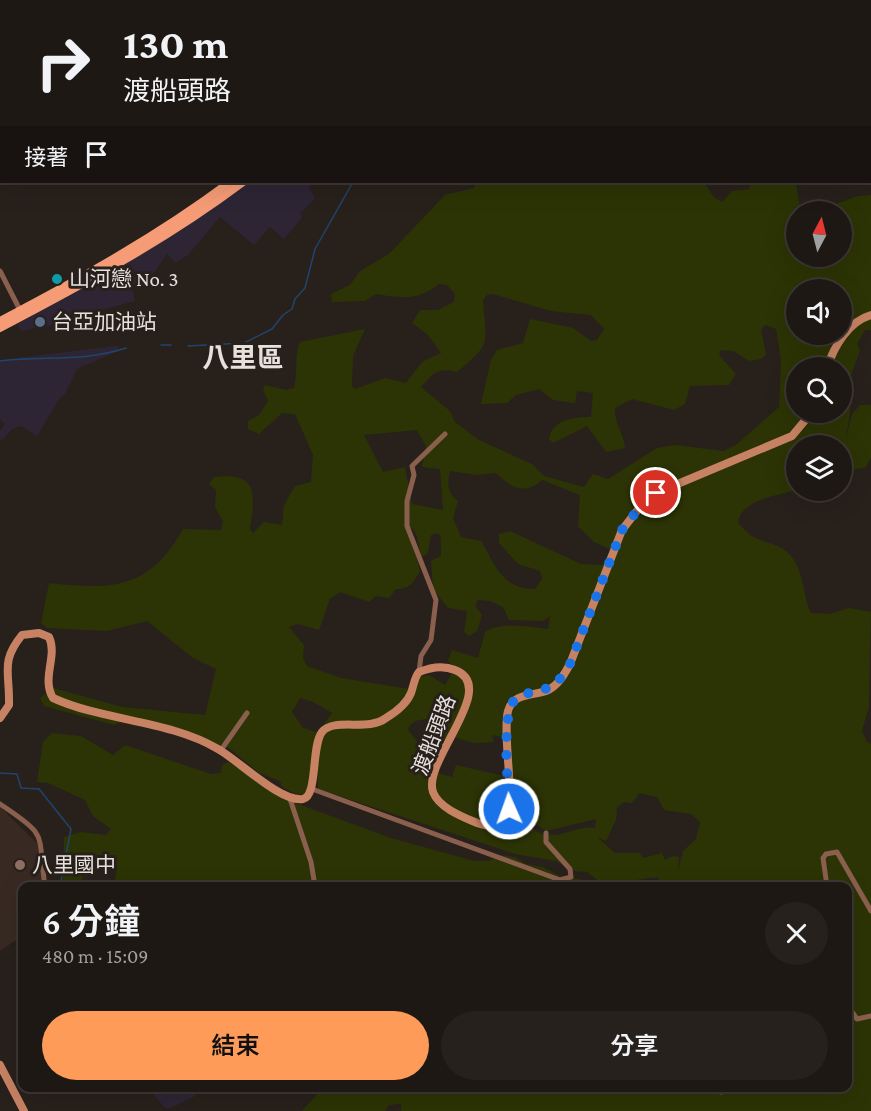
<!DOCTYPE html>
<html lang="zh-TW">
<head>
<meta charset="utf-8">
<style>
	body { margin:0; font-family:"Crimson Pro","Noto Sans TC",serif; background:#26211d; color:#f1f3f6; height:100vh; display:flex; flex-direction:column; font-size:22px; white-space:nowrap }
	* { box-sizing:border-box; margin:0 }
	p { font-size:20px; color:#a1a0a0 }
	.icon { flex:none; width:33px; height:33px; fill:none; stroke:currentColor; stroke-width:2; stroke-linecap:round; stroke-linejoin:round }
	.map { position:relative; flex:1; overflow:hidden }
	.details { position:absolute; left:18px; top:882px; width:834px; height:210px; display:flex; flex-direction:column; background:#1e1814; border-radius:12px; box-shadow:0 6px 24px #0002,0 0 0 2px #3c3734 }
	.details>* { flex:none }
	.top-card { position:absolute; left:0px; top:0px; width:872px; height:183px; box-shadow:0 6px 24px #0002,0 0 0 2px #3c3734; background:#1e1814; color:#f1f3f6; overflow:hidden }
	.needle { width:39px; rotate:7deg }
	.buttons { position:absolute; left:786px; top:201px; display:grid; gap:12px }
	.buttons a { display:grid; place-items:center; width:66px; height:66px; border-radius:50%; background:#1e1814; box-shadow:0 6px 24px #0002,0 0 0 2px #3c3734; font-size:30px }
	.pin { position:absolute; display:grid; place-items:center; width:51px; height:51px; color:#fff; margin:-26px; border:3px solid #fff; border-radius:50%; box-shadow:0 2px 6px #0007 }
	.me { position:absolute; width:66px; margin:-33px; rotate:358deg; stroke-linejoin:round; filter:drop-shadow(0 0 4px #0008) }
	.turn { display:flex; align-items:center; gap:21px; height:126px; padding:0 24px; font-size:27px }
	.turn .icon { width:78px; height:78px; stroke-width:2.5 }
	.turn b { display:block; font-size:42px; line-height:51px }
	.then { display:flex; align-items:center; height:57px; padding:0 24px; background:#0003; gap:12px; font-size:22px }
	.round { display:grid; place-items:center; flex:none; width:63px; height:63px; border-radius:32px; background:#26211d }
	.head { display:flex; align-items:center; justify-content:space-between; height:102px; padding:0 24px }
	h1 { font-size:36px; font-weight:600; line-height:45px }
	.cta { display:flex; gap:12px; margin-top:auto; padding:12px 24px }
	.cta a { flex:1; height:69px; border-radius:36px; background:#fe9b58; color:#111; font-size:24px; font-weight:600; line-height:69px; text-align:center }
	.cta a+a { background:#26211d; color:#f1f3f6 }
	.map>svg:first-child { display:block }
	.industrial { fill:#2d2534 }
	.built { fill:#382a23 }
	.green { fill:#2c3405; fill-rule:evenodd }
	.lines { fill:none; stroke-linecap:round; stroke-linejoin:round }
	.stream { stroke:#20456d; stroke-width:1.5 }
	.street { stroke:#8a5f4d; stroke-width:5 }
	.secondary { stroke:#c78264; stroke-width:8 }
	.primary { stroke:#f59c76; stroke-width:8 }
	.route { stroke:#1a73e8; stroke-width:10; stroke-dasharray:0 18 }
	.culture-dot { fill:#0f9aa8; stroke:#28201b; stroke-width:2 }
	.service-dot { fill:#5c6f8a; stroke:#28201b; stroke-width:2 }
	.education-dot { fill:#8d6e63; stroke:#28201b; stroke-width:2 }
	.labels { text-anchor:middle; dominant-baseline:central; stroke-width:6; stroke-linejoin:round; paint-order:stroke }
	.poi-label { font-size:21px; fill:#e7e1de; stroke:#28201b; text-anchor:start }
	.street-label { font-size:21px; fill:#e7e1de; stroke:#28201b }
	.district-label { font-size:27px; font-weight:bold; fill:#e7e1de; stroke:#28201b }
</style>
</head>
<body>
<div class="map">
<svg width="871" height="1111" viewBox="0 0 871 1111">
	<rect width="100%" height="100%" fill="#28201b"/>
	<g class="industrial">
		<path d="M249,182H313L309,188L315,198L300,214L302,218L284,239L270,227L254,245L220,217L188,255L175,263L167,254L153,274L142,282L131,285L135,301L90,313L72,321L21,331L17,324L128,263Z"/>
		<path d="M115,346H118V351L77,369L65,394L60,398L37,436L21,426L12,429L2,440L0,438V431L5,424L0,419V360Z"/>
		<path d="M148,1088H193L196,1091L195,1096L171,1108H165Z"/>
	</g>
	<path class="built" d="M0,807L38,844L43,886H22V936L0,951Z"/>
	<g class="green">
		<path d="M476,182H704L714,197L722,202L732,191L749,189L751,182H796L800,208L828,207L858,196L871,195V330H865L857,344L860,350L848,384L850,413L846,438L852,414L860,405H871V458L865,468L854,469L842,483V446H796V490C777,496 741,499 738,523C742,527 747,533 752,536C761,542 774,543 783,549C805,563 801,592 811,613L830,614L849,608L871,612L869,707L862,731L867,742L871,744V1111H401V1104L389,1105L385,1111H302L323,1088H848V886H670L659,882L658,877L636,880L638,886H605L587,872L573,871L556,861L515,854L318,789L317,758L323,735L322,727L332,713L313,702L300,698L292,712L303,728L320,733L312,783L305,794L298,795L282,787L280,781L259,773L229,748L134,717L114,725L44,706L40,698L53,688L122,707L205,715L216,669L193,658L147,621L107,631L47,628L41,623L49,583C112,590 149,590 183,529L221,530L223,522L215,507L216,490L209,484L214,477C259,472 255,494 250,529L253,533L264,522L282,525L284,505L295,486L311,482L313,455L295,414L282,413L259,434L248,429V421L259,415L268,401L263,390L265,385L286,390L294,388C298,372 294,357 300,342L365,329L353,356L352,386L355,389L385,378L406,383L422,362L441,353L428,335L412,323L420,310H438L454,302L455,294L447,285L439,284C418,301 401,298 376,294L365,301L332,302L331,294L350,285L360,271L389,254L445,195L474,188ZM796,212H842V256H796ZM796,290H842V334H796ZM493,294L551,311L591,315L604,329L597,340L591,341L573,328L530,319L523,343L497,350L491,360L481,404L507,403L516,395L539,389L553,400L575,403L577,391L593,393L591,417C575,417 552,419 549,439L553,443L587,426L606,452L625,448C624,433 614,424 615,408L632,399L674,410L685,404L690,386L729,385L736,374L719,355L721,350L733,351L749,361L761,359L766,354L761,330L765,325L776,329L781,360L779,407L736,445L724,451L675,445L657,448L608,479L593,474L584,487L544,476L532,464L479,440L455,422L450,411L421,387C433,373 439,367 457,372C493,343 486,343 483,300L487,295ZM796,368H842V412H796ZM417,430L426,446L422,467L440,469L443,510L412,504L405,467L383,472L364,435ZM450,471L477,475L496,473C510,487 525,496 542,480L580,495L578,526L594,542L611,550L602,565L581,564L510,531L499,534V543L518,564L540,571L542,579L535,589C502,589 496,566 481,541L461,537L453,518L458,501C447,492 447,484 450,471ZM412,528L417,536L421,557L428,553L431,535L438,533L441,538V556L431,561L433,589L448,608L467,611L464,632L469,636L477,631L482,615L475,606L478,600L490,601L503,607L509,620L543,621L550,616L548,629C528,627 503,621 485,632L478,658L452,650L448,661L455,668L445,685L429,675L419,677L409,689L341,678L307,666L303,658L304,645L289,627L298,624L319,630L330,599L340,592L369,602L376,596L389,598L396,589C410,589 414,582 420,571L409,530ZM435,703L451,705L448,718L438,731L429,732L428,753L417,756L419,744L408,730C411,720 419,720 428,719ZM499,720L509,722L511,779L518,782L520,813L546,831L596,819L595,828C579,825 565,836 549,835C542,835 536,831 531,828C508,815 507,801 504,776L456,765L452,777L435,772V756L451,736L473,743L494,742L492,735L503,737L504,722ZM639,793L657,797L664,810L691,814L700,822L696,839L683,851L678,871L679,857L673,856L665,860L662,853L643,858L640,853H615L597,837L606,841L616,820L617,807L624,802L632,803Z"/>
		<path d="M52,733L81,736L113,755L125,745L211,774L221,773L222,765L229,762L290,801L391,838L474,861H489L500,855L515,857L526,864L543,867L560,876L581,879L585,886H114L117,867L111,862L94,861L82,868V886H67L63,881L64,837L81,832L106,835L111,829L93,816L85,800L48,783L37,782L43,742Z"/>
	</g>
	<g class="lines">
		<g class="stream">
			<path d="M870,79L871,80"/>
			<path d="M161,345H171"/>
			<path d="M188,346L244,343L272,329L283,315L292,309L295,299L305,288L315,249L353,182"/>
			<path d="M0,361C45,355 79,363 126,348"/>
			<path d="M0,773L17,774L21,788L39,789L71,829L61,881"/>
		</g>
		<g class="street">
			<path d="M82,0L83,2"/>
			<path d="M389,0L390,2"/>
			<path d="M684,0L686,2"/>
			<path d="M693,2L695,0"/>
			<path d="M870,94L871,95"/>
			<path d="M870,129H871"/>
			<path d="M0,271L21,312"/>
			<path d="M419,672L421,656L431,640L436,600L407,526V501L414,475L412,466L445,434"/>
			<path d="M221,750L247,713"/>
			<path d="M312,789L560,880L571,877L570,869L546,842V833"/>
			<path d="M289,796L311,862L315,886"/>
			<path d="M0,804C50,837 37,832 45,886"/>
			<path d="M827,886L823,858L826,854L837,852L871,911"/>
			<path d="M848,1006L857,1019L871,1016"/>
			<path d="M711,1088L721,1092"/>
		</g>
		<g class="secondary">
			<path d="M366,2L369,0"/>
			<path d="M0,163H2"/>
			<path d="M827,368C834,346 849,321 871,315"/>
			<path d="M0,718L9,705C10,672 0,662 22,635L39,633L49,637C58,656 41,678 53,698C103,721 169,720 218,749C238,760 281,803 303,799C318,796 311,746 322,732C334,717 368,732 386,718C396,712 407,703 411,693C414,685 414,678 419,672C431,667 443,665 455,670C500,687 422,761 433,792C439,808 463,817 477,823C486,826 501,829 507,820C516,806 502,734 508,711C513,693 532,696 546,691C558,686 564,675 570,664L622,530L643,503L656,493L792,436L812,412"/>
			<path d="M0,1065L24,1111"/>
		</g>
		<g class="primary">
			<path d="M484,2L486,0"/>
			<path d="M497,2L499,0"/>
			<path d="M0,321C80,279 158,236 230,182"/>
			<path d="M0,328C84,284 167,239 243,182"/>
		</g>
	</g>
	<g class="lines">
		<path class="route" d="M509,809C509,788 499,706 518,697C547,685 551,696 570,664L622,530L643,503L656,493"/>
	</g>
	<circle class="culture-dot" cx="57" cy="279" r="6"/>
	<circle class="service-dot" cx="40" cy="322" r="6"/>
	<circle class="education-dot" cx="20" cy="865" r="6"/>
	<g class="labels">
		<g class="poi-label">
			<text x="69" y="279">山河戀 No. 3</text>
			<text x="52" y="322">台亞加油站</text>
			<text x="32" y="865">八里國中</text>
		</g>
		<g class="street-label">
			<text transform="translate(434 735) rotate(-69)">渡船頭路</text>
		</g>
		<g class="district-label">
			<text x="243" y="358">八里區</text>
		</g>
	</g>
</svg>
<div class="buttons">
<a><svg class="needle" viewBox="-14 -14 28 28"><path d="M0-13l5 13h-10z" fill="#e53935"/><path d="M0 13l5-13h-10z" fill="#a1a0a0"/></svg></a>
<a><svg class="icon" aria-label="sound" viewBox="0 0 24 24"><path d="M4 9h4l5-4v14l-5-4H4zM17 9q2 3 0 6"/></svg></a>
<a><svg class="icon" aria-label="search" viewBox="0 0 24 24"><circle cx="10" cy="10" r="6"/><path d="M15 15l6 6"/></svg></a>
<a><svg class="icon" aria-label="layers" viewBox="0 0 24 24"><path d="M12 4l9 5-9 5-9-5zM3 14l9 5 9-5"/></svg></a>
</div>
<div class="pin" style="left:656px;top:493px;background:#d93025"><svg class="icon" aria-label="arrive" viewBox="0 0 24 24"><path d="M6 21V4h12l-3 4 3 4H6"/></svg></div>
<svg class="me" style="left:509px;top:809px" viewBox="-20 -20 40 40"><circle r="17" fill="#1a73e8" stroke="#fff" stroke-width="3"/><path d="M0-11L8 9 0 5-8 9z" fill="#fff"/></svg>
<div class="top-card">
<div class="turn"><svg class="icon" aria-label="right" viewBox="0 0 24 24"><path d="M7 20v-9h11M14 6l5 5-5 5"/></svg><div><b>130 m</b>渡船頭路</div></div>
<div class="then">接著<svg class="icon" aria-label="arrive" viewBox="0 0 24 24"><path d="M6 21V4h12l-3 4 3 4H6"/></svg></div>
</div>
<section class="details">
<div class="head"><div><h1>6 分鐘</h1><p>480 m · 15:09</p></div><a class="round"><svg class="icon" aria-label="close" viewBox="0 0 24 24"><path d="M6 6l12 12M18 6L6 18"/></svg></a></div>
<div class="cta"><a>結束</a><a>分享</a></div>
</section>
</div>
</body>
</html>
